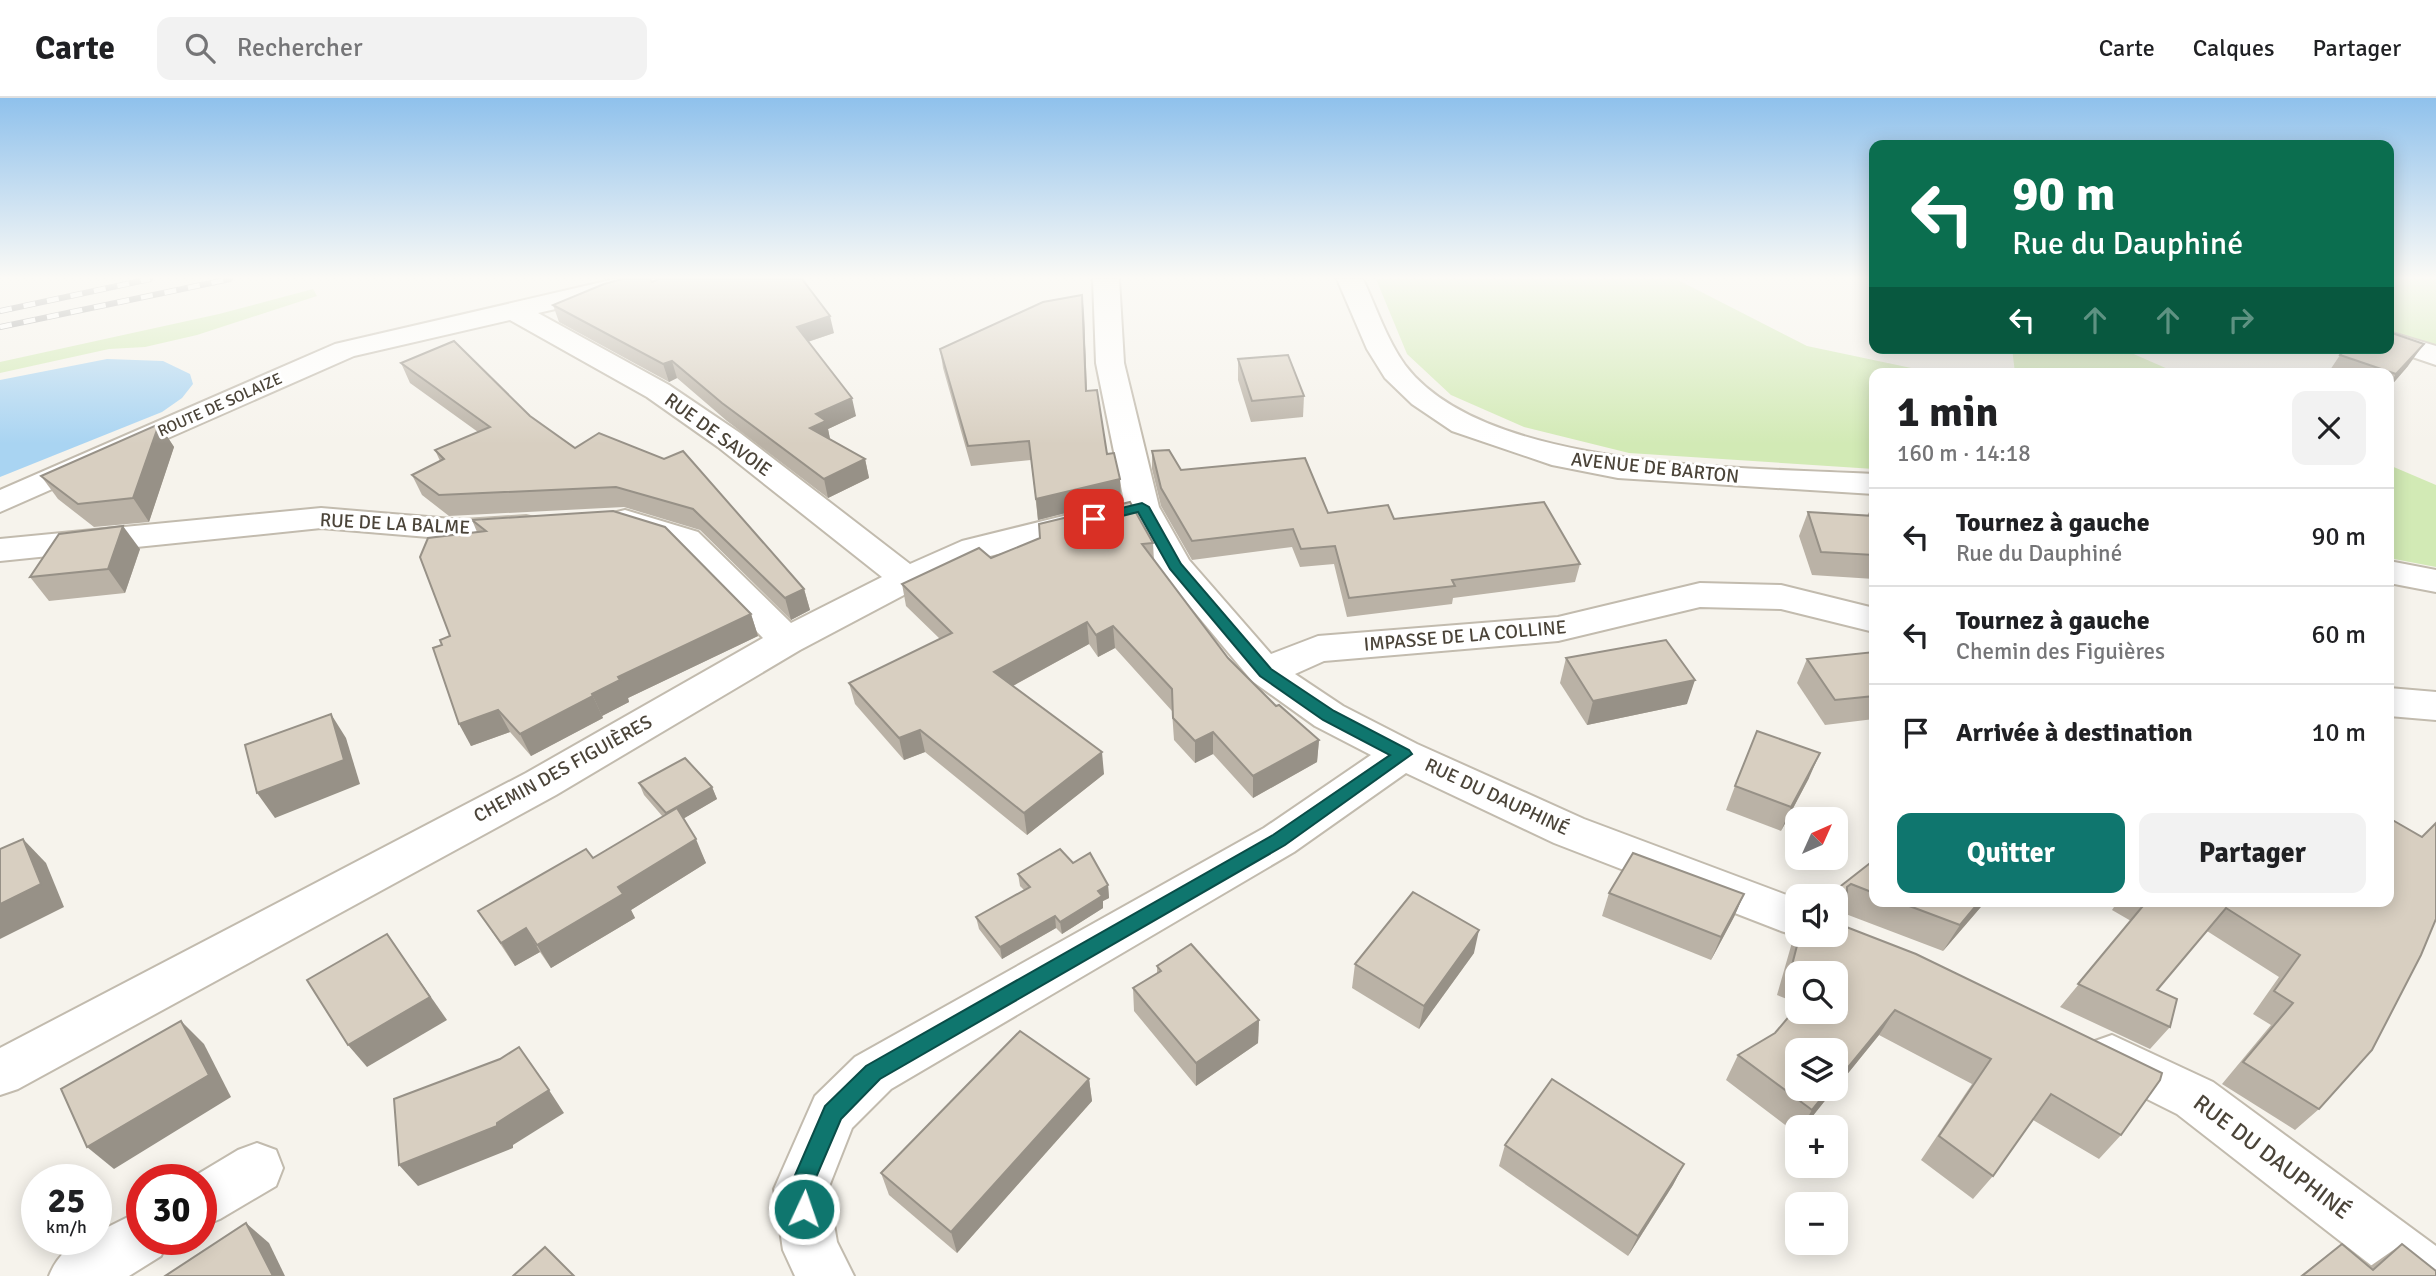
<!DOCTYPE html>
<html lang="fr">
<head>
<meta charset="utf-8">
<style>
	body { margin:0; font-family:Signika,sans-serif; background:#f2f2f2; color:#202124; height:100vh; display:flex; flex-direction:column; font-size:26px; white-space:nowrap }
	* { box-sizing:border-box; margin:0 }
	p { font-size:23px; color:#757577 }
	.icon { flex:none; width:38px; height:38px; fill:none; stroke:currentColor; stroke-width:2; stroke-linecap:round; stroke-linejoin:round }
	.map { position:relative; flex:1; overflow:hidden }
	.side { position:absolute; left:1869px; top:270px; width:525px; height:539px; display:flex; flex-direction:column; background:#fff; border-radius:14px; box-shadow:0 4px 18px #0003 }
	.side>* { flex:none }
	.banner { position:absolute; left:1869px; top:42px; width:525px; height:214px; border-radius:14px; box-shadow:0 4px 18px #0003; background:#0b6e4f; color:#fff; overflow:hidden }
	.needle { width:46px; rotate:45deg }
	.fabs { position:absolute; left:1785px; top:709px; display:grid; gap:14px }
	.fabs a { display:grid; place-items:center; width:63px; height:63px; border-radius:14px; background:#fff; box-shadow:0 4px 18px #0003; font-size:35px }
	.speed { position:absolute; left:21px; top:1066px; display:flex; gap:14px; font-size:35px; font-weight:700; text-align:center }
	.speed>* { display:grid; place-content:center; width:91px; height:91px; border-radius:50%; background:#fff; box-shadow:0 4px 18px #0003; line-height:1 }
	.speed small { font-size:18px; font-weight:400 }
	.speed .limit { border:10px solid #d22; background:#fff; color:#111 }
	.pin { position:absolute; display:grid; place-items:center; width:60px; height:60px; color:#fff; margin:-30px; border-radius:14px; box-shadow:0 4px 10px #0006 }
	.me { position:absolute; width:77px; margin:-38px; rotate:3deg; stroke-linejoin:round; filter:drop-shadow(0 0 5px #0008) }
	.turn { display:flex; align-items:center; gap:24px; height:147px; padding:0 28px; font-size:32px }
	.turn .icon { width:91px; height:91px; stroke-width:2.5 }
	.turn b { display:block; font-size:49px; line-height:60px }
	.lanes { display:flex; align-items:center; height:66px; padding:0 28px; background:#0003; justify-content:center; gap:35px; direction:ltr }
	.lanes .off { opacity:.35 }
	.round { display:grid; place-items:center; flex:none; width:74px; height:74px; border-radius:14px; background:#f2f2f2 }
	.summary { display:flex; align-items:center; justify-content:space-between; height:119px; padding:0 28px }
	h1 { font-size:42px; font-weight:800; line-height:52px }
	.button { display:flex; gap:14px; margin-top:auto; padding:14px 28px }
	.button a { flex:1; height:80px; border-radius:14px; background:#0f766e; color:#fff; font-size:28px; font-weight:800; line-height:80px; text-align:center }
	.button a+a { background:#f2f2f2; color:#202124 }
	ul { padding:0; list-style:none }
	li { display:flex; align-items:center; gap:21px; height:98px; padding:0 28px; border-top:2px solid #e0e0e0 }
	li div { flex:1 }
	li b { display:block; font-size:26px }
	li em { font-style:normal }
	header { display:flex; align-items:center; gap:42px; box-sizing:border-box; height:98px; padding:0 35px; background:#fff; border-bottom:2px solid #e0e0e0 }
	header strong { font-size:33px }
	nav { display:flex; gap:38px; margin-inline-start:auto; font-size:24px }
	.search { width:490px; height:63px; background:#f2f2f2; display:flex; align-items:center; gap:18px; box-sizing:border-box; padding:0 24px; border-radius:14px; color:#757577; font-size:26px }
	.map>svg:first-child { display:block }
	.green { fill:#d2eab5 }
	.water { fill:#a9d4f2 }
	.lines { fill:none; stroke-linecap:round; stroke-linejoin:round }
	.minor-casing { stroke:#c2bbae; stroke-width:4 }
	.minor { fill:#fff; fill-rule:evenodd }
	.rail-casing { stroke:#9a9a9a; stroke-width:6 }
	.rail { stroke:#fff; stroke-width:4.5; stroke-dasharray:12; stroke-linecap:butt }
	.wall { fill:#bab2a6 }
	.shaded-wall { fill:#979187 }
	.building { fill:#d8cfc1; stroke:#979187; stroke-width:2 }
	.route { fill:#0f766e; stroke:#0a4d48; stroke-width:2 }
	.labels { text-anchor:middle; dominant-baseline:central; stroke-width:6; stroke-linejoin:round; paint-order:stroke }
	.far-street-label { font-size:16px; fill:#4b4439; stroke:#fff }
	.street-label { font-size:19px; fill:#4b4439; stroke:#fff }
	.near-street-label { font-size:23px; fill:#4b4439; stroke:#fff }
</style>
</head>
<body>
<header>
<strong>Carte</strong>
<div class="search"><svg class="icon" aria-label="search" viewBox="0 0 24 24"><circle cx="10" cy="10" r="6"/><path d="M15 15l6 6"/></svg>Rechercher</div>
<nav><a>Carte</a><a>Calques</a><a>Partager</a></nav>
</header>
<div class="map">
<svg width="2436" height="1178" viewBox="0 0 2436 1178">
	<rect width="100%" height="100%" fill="#f6f3ec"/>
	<g class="green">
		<path d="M1376,181H1676L1807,248L1935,275H1874V371L1629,355L1524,329L1451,297L1407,256Z"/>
		<path d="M2389,181H2436V253L2389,237Z"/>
		<path d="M313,191L317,198L197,237L145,249L109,251L0,275V264L219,216Z"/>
		<path d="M2012,250H2120L2177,275H2015Z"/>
		<path d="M2389,367L2436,387V469L2389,460Z"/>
	</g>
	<path class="water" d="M107,261L163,263L190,276L193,286L182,300L162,314L0,379V282Z"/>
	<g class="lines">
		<g class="minor-casing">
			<g id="minor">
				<path d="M615,181H664L660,187L538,215L669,287L740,335L910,466L962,443L1124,403L1096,265L1093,181H1119L1124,265L1159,409L1189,462L1271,556L1318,538L1558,519L1700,485L1781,487L1874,510V534L1781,511L1700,509L1558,543L1324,563L1295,576L1343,608L1417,646L1584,721L1797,801V836H1803L1797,838L1781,833L1554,745L1406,675L1294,754L891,991L852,1030L828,1091L837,1144L854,1178H795L783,1152L774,1091L815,998L855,959L1264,730L1371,657L1315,628L1252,583L1163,476L1132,422L986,459L919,489L800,552L556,697L18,991L0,997V950L526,675L763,540L674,448L613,429L608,422L613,415L625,412L698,434L791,525L882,479L718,349L647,299L510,222L354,258L0,414V392L335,246Z"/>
				<path d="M1337,181H1363C1376,209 1387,242 1405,267C1486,374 1750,369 1874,376V396L1618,380L1552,367L1452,333L1412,306L1385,280L1367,251Z"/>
				<path d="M2389,234L2436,248V267L2386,250H2389Z"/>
				<path d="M321,410L464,422L526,418L538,421L543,428L538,435L464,442L321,430L0,463V441Z"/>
				<path d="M2389,463L2436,472V494L2389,485Z"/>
				<path d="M2389,590L2436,594V622L2389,618Z"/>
				<path d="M2112,937L2213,984L2436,1148V1178H2385L2177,1016L2095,975L2087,959L2095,943Z"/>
				<path d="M257,1045L276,1052L283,1070L276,1088L220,1121L201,1129V1082H188L238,1052Z"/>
				<path d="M142,1112V1141H168L161,1158L129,1178H49C57,1158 73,1141 96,1141V1135Z"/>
			</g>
		</g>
		<use href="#minor" class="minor"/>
		<g class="rail-casing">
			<g id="rail">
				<path d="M0,213L150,181"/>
				<path d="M0,229L230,181"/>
			</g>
		</g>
		<use href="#rail" class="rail"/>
	</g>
	<g class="wall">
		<path d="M652,184L834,235L808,244L856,318L828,331L830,341L865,361L869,380L828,400L727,323L677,280L669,284L559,224L553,207Z"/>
		<path d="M1084,215L1087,293L1107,356L1120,381L1121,401L1038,422L1031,362L971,368L943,270L940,251Z"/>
		<path d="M2340,257L2408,268L2389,290V275H2328Z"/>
		<path d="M1238,261L1304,298L1303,319L1251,324L1238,282Z"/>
		<path d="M401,265L530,318L575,350L599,335L804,491L810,512L791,522L700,432L624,409L449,418L422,397L412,377L440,363L435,352L478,334L410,285Z"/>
		<path d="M159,326L174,349L149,424L94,429L58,401L41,378Z"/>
		<path d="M1152,353L1181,372L1328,415L1394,421L1580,466L1575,484L1453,500L1452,506L1347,519L1334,466L1300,469L1292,449L1192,462L1161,408L1152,371Z"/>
		<path d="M1871,410H1874V481L1812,477L1799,438L1808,414L1867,418Z"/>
		<path d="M472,422L751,516L758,538L628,600L629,604L602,618L603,620L531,658L510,634L471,648L442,547L450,538L477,434Z"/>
		<path d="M1153,445L1154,463L1228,560L1276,608L1319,642L1317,664L1253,700L1213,656L1195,665L1174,642L1172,613L1115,550L1098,559L1089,546L1013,588L1104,676L1027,737L925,654L904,662L855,606L849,585L940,541L906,508L902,486L991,460Z"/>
		<path d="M140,451L125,495L49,503L30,479Z"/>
		<path d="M1874,554V621L1825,627L1797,585L1807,561Z"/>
		<path d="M1566,560L1687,606L1587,627L1560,585Z"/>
		<path d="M1809,680L1781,733L1726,712L1735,688Z"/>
		<path d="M639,685L712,689L717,701L684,720L706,765L631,812L635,820L551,870L540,854L515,868L478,813L593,760L663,719L644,697Z"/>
		<path d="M1874,762V803H1986L1943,853L1843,815L1838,825L2121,1037L2099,1061L2033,1022L1993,1078L1973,1101L1921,1062L1972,986L1879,937L1836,990V952L1797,990H1835L1804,1029H1797V1036L1726,982L1738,957L1775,935L1836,875H1797V905L1777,897L1793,841L1797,833V836H1836V798Z"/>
		<path d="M1073,765L1108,787L1109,800L1103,803V810L1062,836L1056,830L1002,861L979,831L976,819L1024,792L1020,788L1018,776Z"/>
		<path d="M1609,795L1744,796L1734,819L1711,862L1602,818Z"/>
		<path d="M2118,803H2389L2319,1011L2295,1032L2222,986L2271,927L2253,916L2279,879L2207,833L2157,892L2170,929L2150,951L2060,909L2131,823L2112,812Z"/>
		<path d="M1474,855L1419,931L1352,890L1355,866Z"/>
		<path d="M1157,868L1259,922L1258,945L1196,988L1134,913L1133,890L1157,875Z"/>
		<path d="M1089,981L1092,1003L957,1155L889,1097L881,1075Z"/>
		<path d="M1505,1047L1684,1066L1673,1087L1628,1158L1499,1068Z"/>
		<path d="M2342,1146L2369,1169L2402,1146L2436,1178H2300Z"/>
	</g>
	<g class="shaded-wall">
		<path d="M1082,197L1084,215L1087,312L1086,293Z"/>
		<path d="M830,218L834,235L801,246L797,229Z"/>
		<path d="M2424,246L2408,268L2389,290V287L2396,276Z"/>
		<path d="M672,263L677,280L669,284L663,266Z"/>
		<path d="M852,300L856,318L828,331L830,341L810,330L816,316Z"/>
		<path d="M159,326L174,349L149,424L133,400Z"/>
		<path d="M865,361L869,380L828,400L824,381Z"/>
		<path d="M1120,381L1121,401L1038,422L1036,401Z"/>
		<path d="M123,428L140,451L125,495L108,471Z"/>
		<path d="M804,491L810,512L791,522L785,500Z"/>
		<path d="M751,516L758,538L628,600L629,604L602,618L592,596L618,579Z"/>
		<path d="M1087,524L1089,546L998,596L994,574Z"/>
		<path d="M1113,528L1115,550L1098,559L1096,537Z"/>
		<path d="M1695,582L1687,606L1587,627L1593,603Z"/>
		<path d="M593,598L603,620L531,658L520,636Z"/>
		<path d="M498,612L510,634L471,648L459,626Z"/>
		<path d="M331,616L346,640L360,686L275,720L257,695Z"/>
		<path d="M920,632L925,654L904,662L899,640Z"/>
		<path d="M1213,634V656L1195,665V643Z"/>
		<path d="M1319,642L1317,664L1253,700V678Z"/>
		<path d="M1102,654L1104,676L1027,737L1024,715Z"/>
		<path d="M1820,655L1809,680L1781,733L1791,709Z"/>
		<path d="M712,689L717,701L671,728L666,715Z"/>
		<path d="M23,741L46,765L64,809L0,841V806Z"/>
		<path d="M696,741L706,765L631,812L635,820L551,870L537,847L618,789Z"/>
		<path d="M1108,787L1109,800L1103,803V810L1062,836L1060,824L1098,793Z"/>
		<path d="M1744,796L1734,819L1711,862L1721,839Z"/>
		<path d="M1980,803H1986L1943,853L1960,827Z"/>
		<path d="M1055,818L1056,830L1002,861L1000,849Z"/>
		<path d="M526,830L540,854L515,868L501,845Z"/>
		<path d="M1479,832L1474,855L1419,931L1424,908Z"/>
		<path d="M387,836L447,922L367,969L348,947Z"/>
		<path d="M1895,912L1879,937L1836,990V984Z"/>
		<path d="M1259,922L1258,945L1196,988V965Z"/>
		<path d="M181,923L204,946L231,999L114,1071L87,1049Z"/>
		<path d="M1089,981L1092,1003L957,1155L951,1134Z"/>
		<path d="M1830,990H1835L1804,1029H1802L1812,1012Z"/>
		<path d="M549,992L564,1015L513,1047V1050L418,1088L399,1067L497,1025Z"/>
		<path d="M1684,1066L1673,1087L1628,1158L1638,1138Z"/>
		<path d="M246,1125L269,1145L285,1178H273Z"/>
	</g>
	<g class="building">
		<path d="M622,181H650L652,184L658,181H802L830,218L797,229L852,300L816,316L826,323L810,330L865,361L824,381L722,305L672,263L663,266L553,207L604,186Z"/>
		<path d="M1082,197L1086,293L1097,292L1107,356L1114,355L1120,381L1036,401L1029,343L968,348L940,251L1043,204Z"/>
		<path d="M2389,234L2424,246L2396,276L2340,257L2346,250H2389Z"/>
		<path d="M454,243L530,318L575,350L599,335L664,361L683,353L804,491L785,500L693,411L616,389L439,397L412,377L444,361L435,352L490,329L401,265Z"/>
		<path d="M1288,257L1304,298L1252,303L1238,261Z"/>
		<path d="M159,326L133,400L78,406L41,378Z"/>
		<path d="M1169,352L1181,372L1305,360L1328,415L1388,407L1394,421L1544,404L1580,466L1452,482L1455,488L1349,500L1335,448L1301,451L1293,431L1192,443L1161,390L1152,353Z"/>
		<path d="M1130,404L1153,445L1142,446L1228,560L1276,608L1279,607L1319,642L1253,678L1213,634L1195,643L1173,620L1172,591L1113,528L1096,537L1087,524L994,574L1102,654L1024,715L920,632L899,640L849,585L952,535L902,486L979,450L991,460L1040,440L1039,426Z"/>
		<path d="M613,413L665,429L751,516L618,579L620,582L592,596L593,598L520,636L498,612L459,626L433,550L442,547L440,542L450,538L420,459L428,440L486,433L472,422Z"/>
		<path d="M1808,414L1874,418V457L1821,454Z"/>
		<path d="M123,428L108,471L30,479L59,436Z"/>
		<path d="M1666,542L1695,582L1593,603L1566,560Z"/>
		<path d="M1874,554V598L1835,602L1807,561Z"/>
		<path d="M331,616L344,662L257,695L245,647Z"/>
		<path d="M1757,633L1820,655L1791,709L1735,688Z"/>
		<path d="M685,660L712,689L666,715L639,685Z"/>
		<path d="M677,710L696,741L618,789L623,796L537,847L526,830L501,845L478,813L586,751L593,760Z"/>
		<path d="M2389,720L2422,739L2436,725V821L2421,857L2372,952L2319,1011L2243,964L2293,905L2274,893L2300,857L2226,810L2157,892L2177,901L2170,929L2078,886L2147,803H2389Z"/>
		<path d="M23,741L41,786L0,806V751Z"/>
		<path d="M1060,751L1073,765L1090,755L1108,787L1098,793L1102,798L1060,824L1055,818L1000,849L976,819L1030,789L1018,776Z"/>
		<path d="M1633,755L1744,796L1721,839L1609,795Z"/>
		<path d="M1874,762V795L1851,786L1847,789V807H1836V798H1828Z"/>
		<path d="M1413,794L1479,832L1424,908L1355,866Z"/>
		<path d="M1896,803H1980L1960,827Z"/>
		<path d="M1836,825L1916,856L2162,975L2160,982L2121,1037L2051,996L1993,1078L1939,1038L1991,961L1895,912L1836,984V952H1797V990H1830L1812,1012L1738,957L1775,935L1797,909V914H1836V875H1800L1791,871L1800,836H1836Z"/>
		<path d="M387,836L430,899L348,947L307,882Z"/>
		<path d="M1191,846L1259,922L1196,965L1133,890L1161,873L1157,868Z"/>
		<path d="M181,923L209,977L87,1049L61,991Z"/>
		<path d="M1020,933L1089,981L951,1134L881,1075Z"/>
		<path d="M519,949L549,992L497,1025V1028L399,1067L394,1001L500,961Z"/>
		<path d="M1552,981L1684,1066L1638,1138L1505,1047Z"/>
		<path d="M246,1125L273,1178H165Z"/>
		<path d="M2342,1146L2373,1172L2402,1146L2436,1173V1178H2302Z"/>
		<path d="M545,1149L574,1178H513Z"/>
	</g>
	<linearGradient id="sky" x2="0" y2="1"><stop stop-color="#8fc1ec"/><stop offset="0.52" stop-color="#fbfaf6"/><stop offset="1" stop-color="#fbfaf6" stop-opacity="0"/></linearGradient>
	<rect width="2436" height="346" fill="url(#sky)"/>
	<path class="route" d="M1142,405L1149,409L1181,466L1271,571L1334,613L1409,652L1412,656L1285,747L880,981L841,1021L811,1091L815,1111L812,1119L804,1122L796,1119L789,1091L825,1008L866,968L1273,737L1390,657L1323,622L1260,578L1170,471L1138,414L1094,425L1087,421L1089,418Z"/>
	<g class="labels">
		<g class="far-street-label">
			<text transform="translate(220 307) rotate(-24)">ROUTE DE SOLAIZE</text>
		</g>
		<g class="street-label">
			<text transform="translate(718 337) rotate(36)">RUE DE SAVOIE</text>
			<text transform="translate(1655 370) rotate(6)">AVENUE DE BARTON</text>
			<text transform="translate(395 426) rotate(3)">RUE DE LA BALME</text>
			<text transform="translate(1465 538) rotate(-5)">IMPASSE DE LA COLLINE</text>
			<text transform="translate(563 671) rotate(-29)">CHEMIN DES FIGUIÈRES</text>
			<text transform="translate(1497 699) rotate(25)">RUE DU DAUPHINÉ</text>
		</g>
		<g class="near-street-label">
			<text transform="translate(2272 1059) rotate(37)">RUE DU DAUPHINÉ</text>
		</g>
	</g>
</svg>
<div class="fabs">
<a><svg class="needle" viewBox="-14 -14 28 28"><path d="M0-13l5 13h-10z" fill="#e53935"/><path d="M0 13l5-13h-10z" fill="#757577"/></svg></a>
<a><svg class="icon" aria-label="sound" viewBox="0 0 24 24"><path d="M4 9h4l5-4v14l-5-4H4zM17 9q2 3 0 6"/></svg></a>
<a><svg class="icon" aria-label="search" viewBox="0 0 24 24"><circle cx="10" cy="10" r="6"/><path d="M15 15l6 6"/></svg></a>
<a><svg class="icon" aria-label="layers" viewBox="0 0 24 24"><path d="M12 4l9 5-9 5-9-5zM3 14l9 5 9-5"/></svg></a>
<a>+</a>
<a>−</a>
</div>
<div class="speed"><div>25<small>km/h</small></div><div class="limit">30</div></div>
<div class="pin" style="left:1094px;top:421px;background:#d93025"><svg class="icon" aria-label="arrive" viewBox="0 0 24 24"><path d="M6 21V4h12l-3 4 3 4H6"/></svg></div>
<svg class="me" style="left:804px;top:1111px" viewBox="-20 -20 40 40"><circle r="17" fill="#0f766e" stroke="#fff" stroke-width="3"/><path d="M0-11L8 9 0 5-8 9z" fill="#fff"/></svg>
<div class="banner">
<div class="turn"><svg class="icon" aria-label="left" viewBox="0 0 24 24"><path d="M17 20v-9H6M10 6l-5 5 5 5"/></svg><div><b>90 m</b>Rue du Dauphiné</div></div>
<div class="lanes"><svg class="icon" aria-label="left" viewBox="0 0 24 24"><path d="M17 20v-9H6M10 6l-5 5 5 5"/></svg><svg class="icon off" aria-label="ahead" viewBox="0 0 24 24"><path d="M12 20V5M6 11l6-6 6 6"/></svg><svg class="icon off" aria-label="ahead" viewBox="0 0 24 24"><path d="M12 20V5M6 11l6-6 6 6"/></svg><svg class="icon off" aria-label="right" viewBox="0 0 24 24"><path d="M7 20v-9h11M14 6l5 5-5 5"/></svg></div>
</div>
<section class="side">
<div class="summary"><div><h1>1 min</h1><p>160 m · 14:18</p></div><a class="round"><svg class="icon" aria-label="close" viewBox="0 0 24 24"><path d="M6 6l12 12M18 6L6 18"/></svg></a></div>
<ul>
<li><svg class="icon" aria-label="left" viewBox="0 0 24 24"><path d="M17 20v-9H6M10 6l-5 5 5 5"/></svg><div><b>Tournez à gauche</b><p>Rue du Dauphiné</p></div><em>90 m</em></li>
<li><svg class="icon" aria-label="left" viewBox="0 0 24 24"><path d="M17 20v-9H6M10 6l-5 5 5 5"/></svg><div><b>Tournez à gauche</b><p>Chemin des Figuières</p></div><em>60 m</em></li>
<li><svg class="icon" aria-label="arrive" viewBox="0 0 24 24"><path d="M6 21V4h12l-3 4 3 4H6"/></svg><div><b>Arrivée à destination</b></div><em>10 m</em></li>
</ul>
<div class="button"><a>Quitter</a><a>Partager</a></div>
</section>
</div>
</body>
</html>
